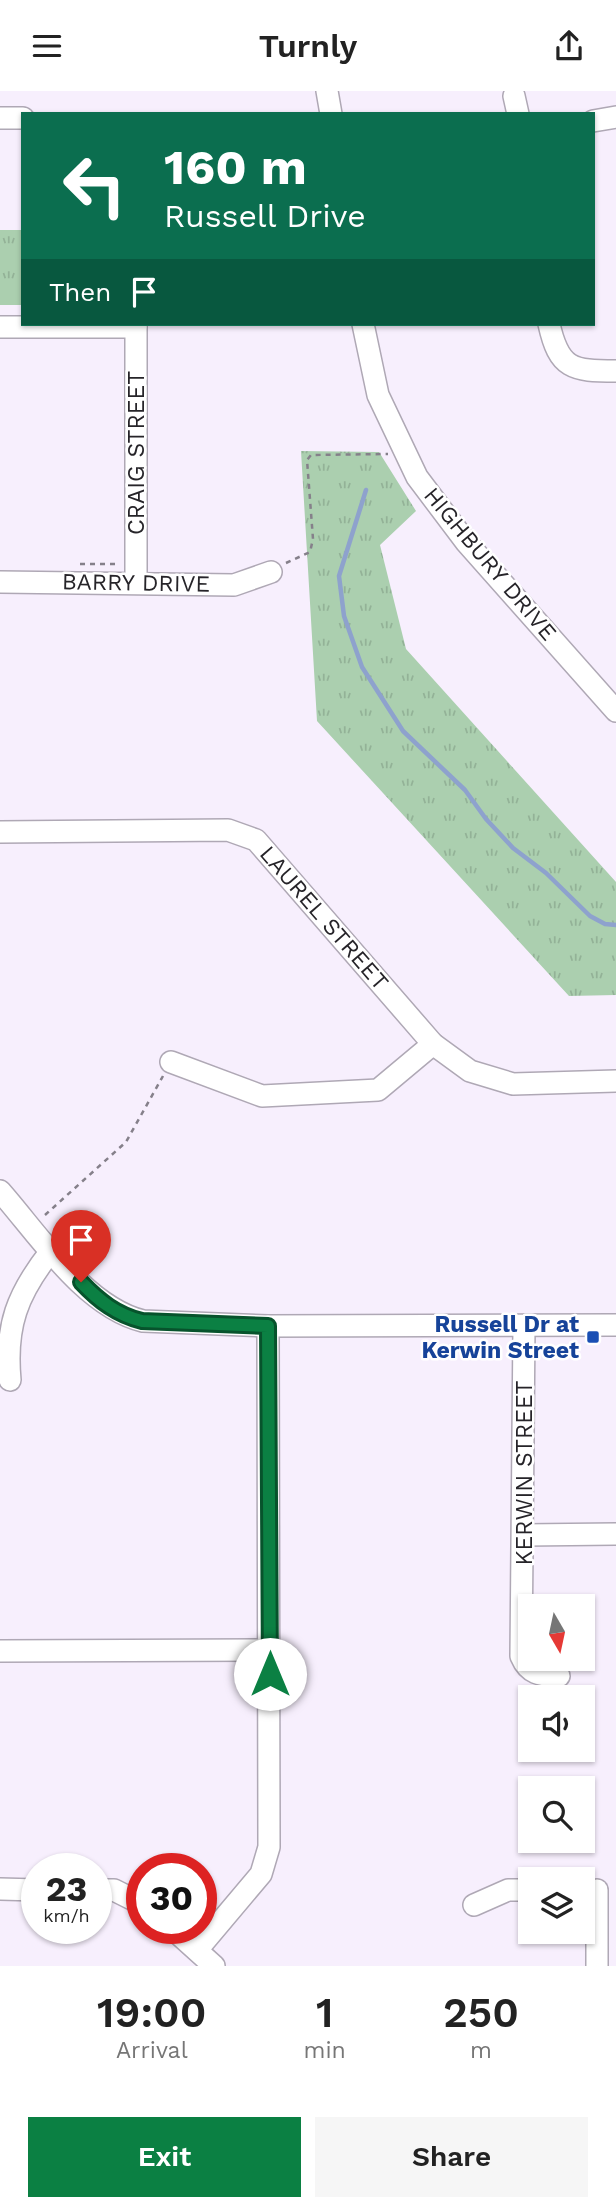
<!DOCTYPE html>
<html lang="en">
<head>
<meta charset="utf-8">
<style>
	body { margin:0; font-family:"Work Sans",sans-serif; background:#f6f6f6; color:#222; height:100vh; display:flex; flex-direction:column; font-size:26px; white-space:nowrap }
	* { box-sizing:border-box; margin:0 }
	p { font-size:23px; color:#767676 }
	.icon { flex:none; width:38px; height:38px; fill:none; stroke:currentColor; stroke-width:2; stroke-linecap:round; stroke-linejoin:round }
	.map { position:relative; height:1875px; overflow:hidden }
	.side { display:flex; flex-direction:column; background:#fff; flex:1 }
	.side>* { flex:none }
	.hud { position:absolute; left:21px; top:21px; width:574px; height:214px; border-radius:0px; box-shadow:0 2px 5px #0004; background:#0b6e4f; color:#fff; overflow:hidden }
	.needle { width:46px; rotate:171deg }
	.buttons { position:absolute; left:518px; top:1503px; display:grid; gap:14px }
	.buttons a { display:grid; place-items:center; width:77px; height:77px; border-radius:0px; background:#fff; box-shadow:0 2px 5px #0004; font-size:35px }
	.speed { position:absolute; left:21px; top:1762px; display:flex; gap:14px; font-size:35px; font-weight:700; text-align:center }
	.speed>* { display:grid; place-content:center; width:91px; height:91px; border-radius:50%; background:#fff; box-shadow:0 2px 5px #0004; line-height:1 }
	.speed small { font-size:18px; font-weight:400 }
	.speed .limit { border:10px solid #d22; background:#fff; color:#111 }
	.pin { position:absolute; display:grid; place-items:center; width:60px; height:60px; color:#fff; margin:-72px -30px; border-radius:50% 50% 50% 0; rotate:-45deg; box-shadow:0 0 7px #0007 }
	.pin .icon { rotate:45deg }
	.me { position:absolute; width:77px; margin:-38px; rotate:0deg; stroke-linejoin:round; filter:drop-shadow(0 0 5px #0008) }
	.turn { display:flex; align-items:center; gap:24px; height:147px; padding:0 28px; font-size:32px }
	.turn .icon { width:91px; height:91px; stroke-width:2.5 }
	.turn b { display:block; font-size:49px; line-height:60px }
	.then { display:flex; align-items:center; height:66px; padding:0 28px; background:#0003; gap:14px; font-size:26px }
	.eta { display:flex; justify-content:space-evenly; align-items:center; height:119px; text-align:center }
	.eta b { font-size:42px; font-weight:600; line-height:49px }
	.button { display:flex; gap:14px; margin-top:auto; padding:14px 28px }
	.button a { flex:1; height:80px; border-radius:0px; background:#0b8043; color:#fff; font-size:28px; font-weight:600; line-height:80px; text-align:center }
	.button a+a { background:#f6f6f6; color:#222 }
	header { display:flex; justify-content:space-between; align-items:center; height:91px; padding:0 28px; background:#fff; font-size:32px; font-weight:600 }
	.map>svg:first-child { display:block }
	.park { fill:url(#park-tufts) }
	.lines { fill:none; stroke-linecap:round; stroke-linejoin:round }
	.stream { stroke:#8ea2cd; stroke-width:4.5 }
	.minor-casing { stroke:#afa8b5; stroke-width:24 }
	.path { stroke:#85808a; stroke-width:2.5; stroke-dasharray:5 5; stroke-linecap:butt }
	.minor { stroke:#fff; stroke-width:21 }
	.route-casing { stroke:#07532c; stroke-width:18 }
	.route { stroke:#0b8043; stroke-width:12 }
	.transit-dot { fill:#1a4fb4; stroke:#fff; stroke-width:2.5 }
	.labels { text-anchor:middle; dominant-baseline:central; stroke-width:5; stroke-linejoin:round; paint-order:stroke }
	.street-label { font-size:23px; fill:#262429; stroke:#fff }
	.transit-label { font-size:23px; font-weight:bold; fill:#164399; stroke:#fff; text-anchor:end }
</style>
</head>
<body>
<header><svg class="icon" aria-label="menu" viewBox="0 0 24 24"><path d="M4 6h16M4 12h16M4 18h16"/></svg>Turnly<svg class="icon" aria-label="share" viewBox="0 0 24 24"><path d="M12 15V3M7 8l5-5 5 5M5 13v7h14v-7"/></svg></header>
<div class="map">
<svg width="616" height="1875" viewBox="0 0 616 1875">
	<defs>
		<pattern id="park-tufts" width="24" height="20" patternUnits="userSpaceOnUse" patternTransform="scale(1.75)"><rect width="24" height="20" fill="#abcfaf"/><path d="M3 7l-1-3M5 7V3M7 7l1-3M15 17l-1-3M17 17v-4M19 17l1-3" fill="none" stroke="#93b297"/></pattern>
	</defs>
	<rect width="100%" height="100%" fill="#f7effd"/>
	<g class="park">
		<rect x="0" y="139" width="23" height="75"/>
		<path d="M301,360L379,361L416,420L380,454L406,558L616,791V904L569,905L317,630Z"/>
	</g>
	<g class="lines">
		<path class="stream" d="M366,399L339,485L344,525L362,576L403,640L465,699L486,728L513,757L546,782L590,825L605,833L616,834"/>
		<g class="minor-casing">
			<g id="minor">
				<path d="M327,0L331,23"/>
				<path d="M514,5L518,23"/>
				<path d="M0,27H23"/>
				<path d="M593,30L616,26"/>
				<path d="M136,233V491"/>
				<path d="M363,233L378,304L417,386L466,451L616,620"/>
				<path d="M549,233C559,278 572,280 616,280"/>
				<path d="M0,236H136"/>
				<path d="M0,491L234,494L271,481"/>
				<path d="M0,741L228,739L256,749L433,953L470,980L513,993L616,990"/>
				<path d="M171,971L262,1005L378,999L433,953"/>
				<path d="M0,1100C38,1143 85,1216 143,1230L268,1235L616,1234"/>
				<path d="M524,1235L521,1565C529,1584 541,1584 559,1585"/>
				<path d="M10,1289C5,1235 17,1203 51,1160"/>
				<path d="M524,1444L616,1443"/>
				<path d="M0,1560L271,1559"/>
				<path d="M0,1798L37,1799"/>
				<path d="M96,1799H114L142,1813"/>
				<path d="M474,1814L508,1799H530"/>
				<path d="M173,1838L214,1875"/>
				<path d="M197,1859L261,1783L269,1756L268,1235"/>
				<path d="M597,1875V1799"/>
			</g>
		</g>
		<g class="path">
			<path d="M286,472L310,461L313,448L307,369L311,364L388,363"/>
			<path d="M80,473H119"/>
			<path d="M45,1124L126,1051L163,985"/>
		</g>
		<use href="#minor" class="minor"/>
	</g>
	<g class="lines">
		<g class="route-casing">
			<path id="route" d="M81,1191C99,1210 117,1224 142,1230L268,1235L270,1583"/>
		</g>
		<use href="#route" class="route"/>
	</g>
	<rect class="transit-dot" x="586" y="1239" width="14" height="14" rx="3.5"/>
	<g class="labels">
		<g class="street-label">
			<text transform="translate(136 362) rotate(-90)">CRAIG STREET</text>
			<text transform="translate(490 473) rotate(50)">HIGHBURY DRIVE</text>
			<text transform="translate(136 492) rotate(1)">BARRY DRIVE</text>
			<text transform="translate(324 827) rotate(49)">LAUREL STREET</text>
			<text transform="translate(524 1382) rotate(-90)">KERWIN STREET</text>
		</g>
		<g class="transit-label">
			<text x="579" y="1233">Russell Dr at<tspan x="579" dy="26">Kerwin Street</tspan></text>
		</g>
	</g>
</svg>
<div class="buttons">
<a><svg class="needle" viewBox="-14 -14 28 28"><path d="M0-13l5 13h-10z" fill="#e53935"/><path d="M0 13l5-13h-10z" fill="#767676"/></svg></a>
<a><svg class="icon" aria-label="sound" viewBox="0 0 24 24"><path d="M4 9h4l5-4v14l-5-4H4zM17 9q2 3 0 6"/></svg></a>
<a><svg class="icon" aria-label="search" viewBox="0 0 24 24"><circle cx="10" cy="10" r="6"/><path d="M15 15l6 6"/></svg></a>
<a><svg class="icon" aria-label="layers" viewBox="0 0 24 24"><path d="M12 4l9 5-9 5-9-5zM3 14l9 5 9-5"/></svg></a>
</div>
<div class="speed"><div>23<small>km/h</small></div><div class="limit">30</div></div>
<div class="pin" style="left:81px;top:1191px;background:#d93025"><svg class="icon" aria-label="arrive" viewBox="0 0 24 24"><path d="M6 21V4h12l-3 4 3 4H6"/></svg></div>
<svg class="me" style="left:270px;top:1583px" viewBox="-20 -20 40 40"><circle r="19" fill="#fff"/><path d="M0-13L10 11 0 6-10 11z" fill="#0b8043"/></svg>
<div class="hud">
<div class="turn"><svg class="icon" aria-label="left" viewBox="0 0 24 24"><path d="M17 20v-9H6M10 6l-5 5 5 5"/></svg><div><b>160 m</b>Russell Drive</div></div>
<div class="then">Then<svg class="icon" aria-label="arrive" viewBox="0 0 24 24"><path d="M6 21V4h12l-3 4 3 4H6"/></svg></div>
</div>
</div>
<section class="side">
<div class="eta">
<div><b>19:00</b><p>Arrival</p></div>
<div><b>1</b><p>min</p></div>
<div><b>250</b><p>m</p></div>
</div>
<div class="button"><a>Exit</a><a>Share</a></div>
</section>
</body>
</html>
